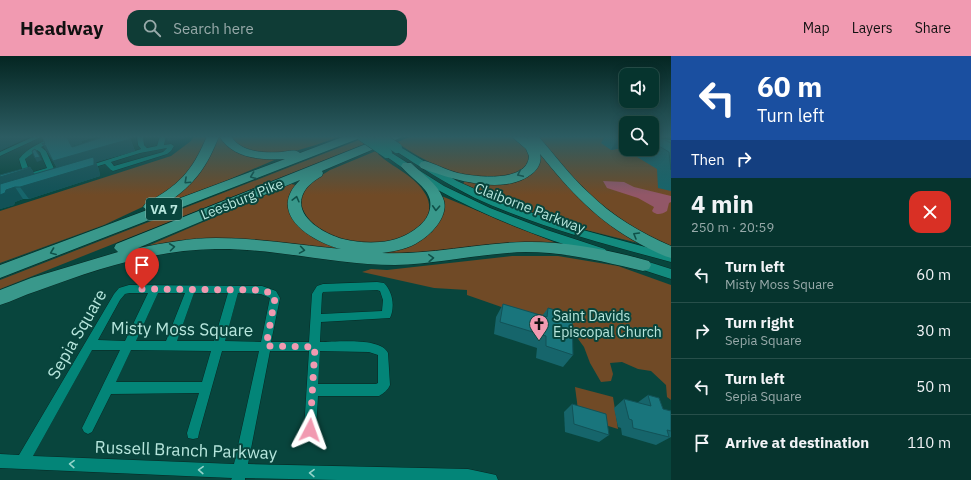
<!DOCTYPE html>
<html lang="en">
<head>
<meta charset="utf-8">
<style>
	body { margin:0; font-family:"IBM Plex Sans",sans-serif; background:#0f3c36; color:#f1f3f6; height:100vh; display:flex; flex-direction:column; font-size:15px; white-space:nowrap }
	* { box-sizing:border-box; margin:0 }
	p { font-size:13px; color:#98aaaa }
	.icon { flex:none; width:22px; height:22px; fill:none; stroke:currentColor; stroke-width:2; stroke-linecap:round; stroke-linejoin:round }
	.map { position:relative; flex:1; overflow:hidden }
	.sheet { display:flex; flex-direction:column; background:#06342e; width:300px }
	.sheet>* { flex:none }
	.top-card { background:#1a4fa0; color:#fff; overflow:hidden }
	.buttons { position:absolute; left:619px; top:12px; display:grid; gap:8px }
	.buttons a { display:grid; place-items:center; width:40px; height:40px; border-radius:8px; background:#06342e; box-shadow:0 2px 10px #0003,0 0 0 1px #274f4a; font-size:20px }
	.pin { position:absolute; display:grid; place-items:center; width:34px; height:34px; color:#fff; margin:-41px -17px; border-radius:50% 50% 50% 0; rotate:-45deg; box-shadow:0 0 4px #0007 }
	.pin .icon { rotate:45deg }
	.me { position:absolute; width:44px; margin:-22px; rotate:4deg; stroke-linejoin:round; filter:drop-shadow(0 0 3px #0008) }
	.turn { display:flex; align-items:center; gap:14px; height:84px; padding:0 20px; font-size:18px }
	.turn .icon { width:52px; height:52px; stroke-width:2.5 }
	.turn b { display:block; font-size:28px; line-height:34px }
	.then { display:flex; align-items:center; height:38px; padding:0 20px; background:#0003; gap:8px; font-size:15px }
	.round { display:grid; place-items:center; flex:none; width:42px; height:42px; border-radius:12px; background:#0f3c36 }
	.headline { display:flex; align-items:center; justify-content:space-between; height:68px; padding:0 20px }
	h1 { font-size:24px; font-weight:800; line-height:30px }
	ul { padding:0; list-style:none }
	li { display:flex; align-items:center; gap:12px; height:56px; padding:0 20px; border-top:1px solid #274f4a }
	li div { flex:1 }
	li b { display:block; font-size:15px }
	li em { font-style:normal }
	header { display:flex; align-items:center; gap:24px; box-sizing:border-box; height:56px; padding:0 20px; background:#f19ab1; color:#111 }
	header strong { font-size:19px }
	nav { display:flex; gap:22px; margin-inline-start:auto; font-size:14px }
	.search { width:280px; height:36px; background:#0f3c36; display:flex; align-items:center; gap:10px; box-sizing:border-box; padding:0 14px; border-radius:12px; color:#98aaaa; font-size:15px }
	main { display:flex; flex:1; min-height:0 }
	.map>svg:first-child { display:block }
	.green { fill:#704a26 }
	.water { fill:#925767 }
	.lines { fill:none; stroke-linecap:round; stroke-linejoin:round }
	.street-casing { stroke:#062823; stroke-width:1 }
	.secondary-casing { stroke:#062823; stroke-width:1 }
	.highway-casing { stroke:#062823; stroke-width:1 }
	.street { fill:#038578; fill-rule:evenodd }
	.secondary { fill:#138b7e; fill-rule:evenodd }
	.highway { fill:#39988b; fill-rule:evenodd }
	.secondary-bridge-casing { stroke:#062823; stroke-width:11; stroke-linecap:butt }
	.secondary-bridge { stroke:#138b7e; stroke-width:10 }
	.wall { fill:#16656b }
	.shaded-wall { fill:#125257 }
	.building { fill:#19757c; stroke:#125257 }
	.oneway { stroke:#0f5149 }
	.oneway2 { stroke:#93d3c9 }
	.route { stroke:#f19ab1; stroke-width:7; stroke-dasharray:0 12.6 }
	.labels { text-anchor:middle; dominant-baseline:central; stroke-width:4; stroke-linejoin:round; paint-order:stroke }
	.shield { fill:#08453d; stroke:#82b6ad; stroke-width:1 }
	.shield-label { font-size:13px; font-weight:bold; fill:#b7e6dd }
	.street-label { font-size:14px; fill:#b7e6dd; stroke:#08453d }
	.poi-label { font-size:14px; fill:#b7e6dd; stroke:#08453d; text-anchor:start }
	.near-street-label { font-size:17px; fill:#b7e6dd; stroke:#08453d }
</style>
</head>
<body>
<header>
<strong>Headway</strong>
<div class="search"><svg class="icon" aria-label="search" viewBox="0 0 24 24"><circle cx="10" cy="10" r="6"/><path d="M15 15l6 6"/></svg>Search here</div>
<nav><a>Map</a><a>Layers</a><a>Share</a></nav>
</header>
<main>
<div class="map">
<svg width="671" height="424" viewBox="0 0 671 424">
	<rect width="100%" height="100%" fill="#08453d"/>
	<g class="green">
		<path d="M194,80H209L188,121L151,147L104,169L0,207V155L171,100L191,85Z"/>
		<path d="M215,80H222L226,88L279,102L223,126L148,154L169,142Z"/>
		<path d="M229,80H340C309,92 273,106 240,91C236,89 232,84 229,80Z"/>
		<path d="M369,80H385L0,233V224Z"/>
		<path d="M412,80H513C517,83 522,86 525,90C546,119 492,124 474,121C445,115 424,105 399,88L378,98C393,112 415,119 426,139C431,148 430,159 424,167C397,197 333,193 308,162C301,152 297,143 306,132C311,125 322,119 330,114Z"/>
		<path d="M522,80H528L642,188L558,167L515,152L463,128L465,124L483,126L535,113Z"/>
		<path d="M537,80H614L626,93H652L671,89V192L632,172L587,137Z"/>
		<path d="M291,128L296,129L289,140L288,151L293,164L304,175L314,182L329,189L418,185L432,176L438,166L439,139L561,189L409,200L286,188L143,192Z"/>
		<path d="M512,200H558L618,210L671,229V344L667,341L666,329L651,315L638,313L622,306L610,307L613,318L611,325L601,326L590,307L584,291L573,276L564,271L536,263L467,239V234L434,232L362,216L371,213L387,214Z"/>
		<path d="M575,331L613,341L618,373L579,361Z"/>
	</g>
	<path class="water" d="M603,125L624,126L634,131L671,140V146L669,147L667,155C662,158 657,160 652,155L654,151L638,142L607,132Z"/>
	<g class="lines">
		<g class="street-casing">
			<g id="street">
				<path d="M35,80H43L0,100V96Z"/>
				<path d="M57,80H66L41,91L46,95L56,117L55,118H51L49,116L0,130V126L24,119L19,103C28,91 44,85 57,80ZM37,94L40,96L47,112L30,117L25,103Z"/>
				<path d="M137,80H143L144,89L147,92L157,90L160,80H166L164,89L171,88L174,90L171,95L167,98L113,115L111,114L105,108L85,114L82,112L141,93L138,89ZM167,92L163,96L114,110L111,106L140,97Z"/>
				<path d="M652,81L671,84V88L652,85Z"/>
				<path d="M377,226L384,227C393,236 395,251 390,262L321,266L320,286C336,286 381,281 388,297L390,329C388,334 384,337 379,340H318L316,374L315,379L310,380L305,379L304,374L309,295H270L248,408L468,413L496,419L498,424H337L245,422V424H231L232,422L0,412V398L19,399L114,238L119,232L129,229L262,230L276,235L280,242L271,286H309L312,238L317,230L323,228ZM377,234L380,235L383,244L382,255L321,258L322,238L323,236ZM129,237H148L125,285L98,284L120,244L125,238ZM158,237H185L166,285H136ZM194,237H228L214,285H177ZM238,237L261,238L270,242L261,286L225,285ZM92,294H120L84,368L82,372L84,376L88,378L92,376L111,338L199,337L187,377L188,382L193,383L198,382L199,377L222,295H259L234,408L33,400ZM131,294L211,295L202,326H116ZM320,295L369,296L378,299V327L376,328H318Z"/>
			</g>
		</g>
		<g class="secondary-casing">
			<g id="secondary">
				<path d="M397,89L457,125L515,151L583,174L671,198V206C605,188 538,171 475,142C447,128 420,111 394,94L393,92L394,90Z"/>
				<path d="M387,94L444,130L490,152L547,174L605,193L607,196L605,199L601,200L597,199C542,182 488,162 438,134C419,124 402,111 384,99L382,97Z"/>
				<path d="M633,201L671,213V223L628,209L627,206L628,203Z"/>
			</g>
		</g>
		<g class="highway-casing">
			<g id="highway">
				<path d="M207,80H219C207,111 195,128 167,147L285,103C261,104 233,103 219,80H231C241,97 265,97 282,96C289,95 295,93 300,97L345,80H362L360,82L0,222V209L147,154L143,151L145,148C179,129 192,116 207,80Z"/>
				<path d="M386,80H402L400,82L322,115L323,117L322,120C315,124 308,129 304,136C291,160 325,178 343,183C355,186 368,187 380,186C394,185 407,180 418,171C426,165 432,155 430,144C427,130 409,121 401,110L403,107H411C422,118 437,127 443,142C450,158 433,177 420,185C409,193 395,195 382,197C430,199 477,187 525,186C565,185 611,194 649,205L651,209L649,213L643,215C605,206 566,196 526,196C482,197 439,208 395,209C335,209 276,192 215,193C153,194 94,214 37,235C24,239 13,245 0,249V234L31,222L118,196L114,192L116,188ZM300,124C266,157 310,185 341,193C299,189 258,182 216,182C190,182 164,187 138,192Z"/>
				<path d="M511,80H525L528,83L526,80H538C555,99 570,120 589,137C612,160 641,177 671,190V202C660,199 650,193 640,188C597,165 570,135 540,98C542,104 539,112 533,117C505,141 451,123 421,112L419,109L421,106L425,105C436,108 446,114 458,117C475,121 528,127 529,100L526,93Z"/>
			</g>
		</g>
		<use href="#street" class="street"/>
		<use href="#secondary" class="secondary"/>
		<use href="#highway" class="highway"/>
		<g class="secondary-bridge-casing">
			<g id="secondary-bridge">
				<path d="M362,80L387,97"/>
				<path d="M379,80L397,92"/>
			</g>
		</g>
		<use href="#secondary-bridge" class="secondary-bridge"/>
	</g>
	<g class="wall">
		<path d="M42,80H99L81,85L82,87L72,90V91L107,80H131L132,82H130L135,95L96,106L99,114L100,120L29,143H23L15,146L14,149L0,153V119L30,111L35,118L57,112L51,101V102L43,89L45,88Z"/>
		<path d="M605,80H626V93H652V80L664,82L663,83L671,87V135L658,132L657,113L622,92L611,94L601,87Z"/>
		<path d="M503,248L542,260L548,252L573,299L563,311L536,302L537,292L494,278L496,261Z"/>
		<path d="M648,339L663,353L671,355V381L656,389L622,379L621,372L618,371L614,352L624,343L637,347Z"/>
		<path d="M572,348L609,379L599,386L565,376L564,356Z"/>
	</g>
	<g class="shaded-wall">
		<path d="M0,80H31L0,95Z"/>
		<path d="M66,80H99L81,85L82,87L71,90Z"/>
		<path d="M166,80H185L184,83L168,85Z"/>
		<path d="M619,80H626V85L622,92L611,94Z"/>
		<path d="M130,83L135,95L96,106L99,114L100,120L29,143L20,131L60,117L53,105Z"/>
		<path d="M43,89H45L53,101L51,102Z"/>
		<path d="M40,101L42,104L37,106L35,102Z"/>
		<path d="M30,111L37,122L15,131L23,143L15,146L14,149L0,153V121Z"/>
	</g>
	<g class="building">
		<path d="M42,80H66L72,91L107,80H128L130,83L53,105L45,89H43L42,87L45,88Z"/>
		<path d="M652,80H660L664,82H661L671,87V114L669,96L652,86Z"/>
		<path d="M35,93L40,101L35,102L32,95Z"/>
		<path d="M93,101L94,103V109L20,131H15L6,134L5,137L0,139V128Z"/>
		<path d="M30,111V112L0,121V119Z"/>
		<path d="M503,248L547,261L548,252L572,259L573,299L546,290V280L500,266Z"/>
		<path d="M648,339L659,342L663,353L671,355V375L667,374L669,381L633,372L632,364L629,363L624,343L651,350Z"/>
		<path d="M572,348L606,358L609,379L574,368Z"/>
	</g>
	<defs><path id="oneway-chevron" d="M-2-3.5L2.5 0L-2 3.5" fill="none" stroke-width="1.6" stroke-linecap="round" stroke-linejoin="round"/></defs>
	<g class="oneway">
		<use href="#oneway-chevron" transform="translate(520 118) rotate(155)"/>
		<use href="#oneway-chevron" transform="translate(253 120) rotate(159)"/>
		<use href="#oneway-chevron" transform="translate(187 125) rotate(137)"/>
		<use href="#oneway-chevron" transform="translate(296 143) rotate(-76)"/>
		<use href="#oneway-chevron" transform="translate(436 152) rotate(93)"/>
		<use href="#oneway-chevron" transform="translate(636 179) rotate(-150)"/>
		<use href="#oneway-chevron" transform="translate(172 191) rotate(-7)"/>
		<use href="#oneway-chevron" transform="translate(302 194) rotate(9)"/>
		<use href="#oneway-chevron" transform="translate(53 196) rotate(159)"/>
		<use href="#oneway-chevron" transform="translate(431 202) rotate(-3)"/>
	</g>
	<g class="oneway2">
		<use href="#oneway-chevron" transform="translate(72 408) rotate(-178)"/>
		<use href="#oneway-chevron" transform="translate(201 414) rotate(-178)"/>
		<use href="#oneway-chevron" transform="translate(312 417) rotate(-179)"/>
	</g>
	<linearGradient id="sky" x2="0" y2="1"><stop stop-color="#042622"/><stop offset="0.58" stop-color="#2c5c62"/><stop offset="1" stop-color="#2c5c62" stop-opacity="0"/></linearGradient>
	<rect width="671" height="139" fill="url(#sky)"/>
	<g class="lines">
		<path class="route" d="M142,233L262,234L273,238L275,242L266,290L315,291L310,374"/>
	</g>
	<defs>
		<g id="church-pin" transform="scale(1)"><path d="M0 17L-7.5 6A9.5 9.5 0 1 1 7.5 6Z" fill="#f19ab1" stroke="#08453d"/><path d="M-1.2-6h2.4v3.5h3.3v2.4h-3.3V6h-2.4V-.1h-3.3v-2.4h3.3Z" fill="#111"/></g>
	</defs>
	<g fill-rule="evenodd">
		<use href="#church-pin" x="539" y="268"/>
	</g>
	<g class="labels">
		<rect class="shield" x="146" y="142" width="36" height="22" rx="3"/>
		<g class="shield-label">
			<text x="164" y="153">VA 7</text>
		</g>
		<g class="street-label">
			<text transform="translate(242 143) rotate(-22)">Leesburg Pike</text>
			<text transform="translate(530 152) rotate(21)">Claiborne Parkway</text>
		</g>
		<g class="poi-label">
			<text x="553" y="260">Saint Davids<tspan x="553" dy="16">Episcopal Church</tspan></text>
		</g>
		<g class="near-street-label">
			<text transform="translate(182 273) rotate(1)">Misty Moss Square</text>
			<text transform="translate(77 278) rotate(-60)">Sepia Square</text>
			<text transform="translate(186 394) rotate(2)">Russell Branch Parkway</text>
		</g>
	</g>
</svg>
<div class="buttons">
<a><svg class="icon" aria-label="sound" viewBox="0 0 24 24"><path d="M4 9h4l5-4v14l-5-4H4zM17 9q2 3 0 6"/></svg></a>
<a><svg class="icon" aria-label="search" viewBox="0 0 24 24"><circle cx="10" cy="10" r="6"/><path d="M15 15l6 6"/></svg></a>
</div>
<div class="pin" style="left:142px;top:233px;background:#d93025"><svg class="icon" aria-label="arrive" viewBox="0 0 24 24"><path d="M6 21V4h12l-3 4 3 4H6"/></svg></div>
<svg class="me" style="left:310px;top:374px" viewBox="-20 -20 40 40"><path d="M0-17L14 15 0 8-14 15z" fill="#f19ab1" stroke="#fff" stroke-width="4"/></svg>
</div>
<section class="sheet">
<div class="top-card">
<div class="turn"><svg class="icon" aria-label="left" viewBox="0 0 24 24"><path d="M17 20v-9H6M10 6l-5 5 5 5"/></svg><div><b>60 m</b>Turn left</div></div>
<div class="then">Then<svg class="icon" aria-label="right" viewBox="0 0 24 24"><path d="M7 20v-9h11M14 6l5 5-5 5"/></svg></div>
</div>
<div class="headline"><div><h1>4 min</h1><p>250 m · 20:59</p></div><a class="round" style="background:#d93025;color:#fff"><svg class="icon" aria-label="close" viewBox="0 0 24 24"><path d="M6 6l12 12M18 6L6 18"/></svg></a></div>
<ul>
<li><svg class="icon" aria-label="left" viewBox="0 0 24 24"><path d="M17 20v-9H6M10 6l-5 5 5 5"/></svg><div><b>Turn left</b><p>Misty Moss Square</p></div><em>60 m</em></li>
<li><svg class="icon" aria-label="right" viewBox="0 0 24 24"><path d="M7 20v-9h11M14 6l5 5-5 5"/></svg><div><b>Turn right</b><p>Sepia Square</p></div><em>30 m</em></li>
<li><svg class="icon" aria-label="left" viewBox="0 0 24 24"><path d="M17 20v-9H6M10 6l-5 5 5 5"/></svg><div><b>Turn left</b><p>Sepia Square</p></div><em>50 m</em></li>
<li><svg class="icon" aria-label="arrive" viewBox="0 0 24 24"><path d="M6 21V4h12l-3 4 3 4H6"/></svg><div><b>Arrive at destination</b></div><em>110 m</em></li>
</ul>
</section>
</main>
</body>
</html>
